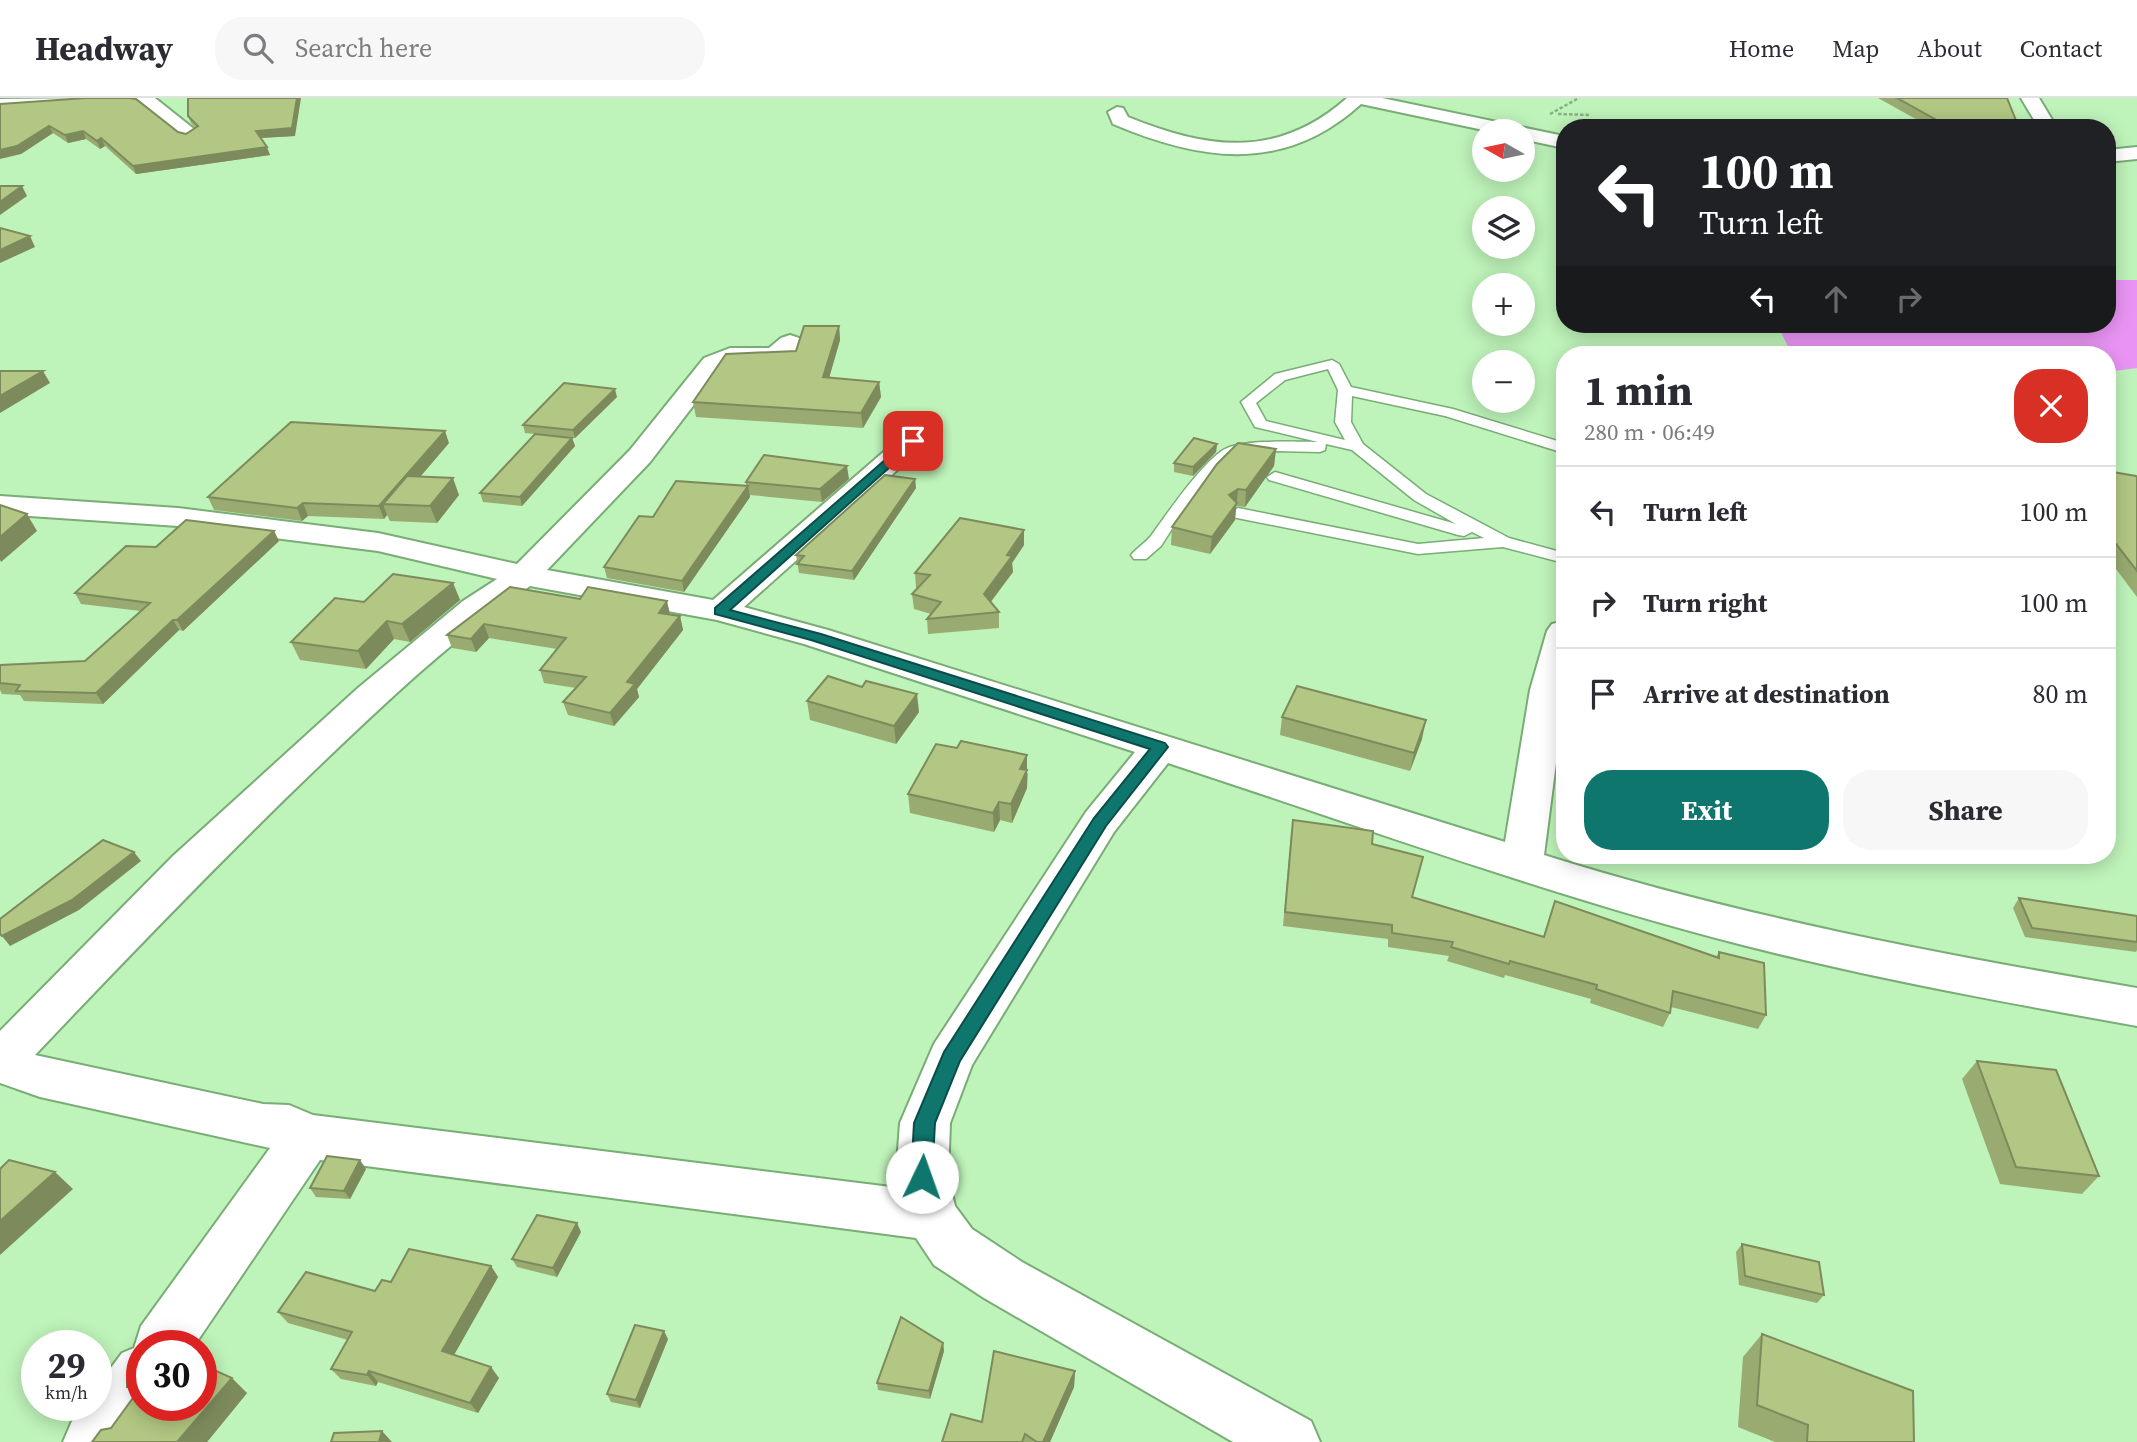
<!DOCTYPE html>
<html lang="en">
<head>
<meta charset="utf-8">
<style>
	body { margin:0; font-family:"Source Serif 4",serif; background:#f7f7f7; color:#2b2b33; height:100vh; display:flex; flex-direction:column; font-size:26px; white-space:nowrap }
	* { box-sizing:border-box; margin:0 }
	p { font-size:23px; color:#7c7c81 }
	.icon { flex:none; width:38px; height:38px; fill:none; stroke:currentColor; stroke-width:2; stroke-linecap:round; stroke-linejoin:round }
	.map { position:relative; flex:1; overflow:hidden }
	.drawer { position:absolute; left:1556px; top:248px; width:560px; height:518px; display:flex; flex-direction:column; background:#fff; border-radius:28px; box-shadow:0 4px 18px #0003 }
	.drawer>* { flex:none }
	.top-card { position:absolute; left:1556px; top:21px; width:560px; height:214px; border-radius:28px; box-shadow:0 4px 18px #0003; background:#202124; color:#fff; overflow:hidden }
	.needle { width:46px; rotate:279deg }
	.buttons { position:absolute; left:1472px; top:21px; display:grid; gap:14px }
	.buttons a { display:grid; place-items:center; width:63px; height:63px; border-radius:50%; background:#fff; box-shadow:0 4px 18px #0003; font-size:35px }
	.speed { position:absolute; left:21px; top:1232px; display:flex; gap:14px; font-size:35px; font-weight:700; text-align:center }
	.speed>* { display:grid; place-content:center; width:91px; height:91px; border-radius:50%; background:#fff; box-shadow:0 4px 18px #0003; line-height:1 }
	.speed small { font-size:18px; font-weight:400 }
	.speed .limit { border:10px solid #d22; background:#fff; color:#111 }
	.pin { position:absolute; display:grid; place-items:center; width:60px; height:60px; color:#fff; margin:-30px; border-radius:14px; box-shadow:0 4px 10px #0006 }
	.me { position:absolute; width:77px; margin:-38px; rotate:3deg; stroke-linejoin:round; filter:drop-shadow(0 0 5px #0008) }
	.turn { display:flex; align-items:center; gap:24px; height:147px; padding:0 28px; font-size:32px }
	.turn .icon { width:91px; height:91px; stroke-width:2.5 }
	.turn b { display:block; font-size:49px; line-height:60px }
	.lanes { display:flex; align-items:center; height:66px; padding:0 28px; background:#0003; justify-content:center; gap:35px; direction:ltr }
	.lanes .off { opacity:.35 }
	.round { display:grid; place-items:center; flex:none; width:74px; height:74px; border-radius:28px; background:#f7f7f7 }
	.headline { display:flex; align-items:center; justify-content:space-between; height:119px; padding:0 28px }
	h1 { font-size:42px; font-weight:700; line-height:52px }
	.action { display:flex; gap:14px; margin-top:auto; padding:14px 28px }
	.action a { flex:1; height:80px; border-radius:28px; background:#0f766e; color:#fff; font-size:28px; font-weight:700; line-height:80px; text-align:center }
	.action a+a { background:#f7f7f7; color:#2b2b33 }
	ul { padding:0; list-style:none }
	li { display:flex; align-items:center; gap:21px; height:91px; padding:0 28px; border-top:2px solid #e1e1e2 }
	li div { flex:1 }
	li b { display:block; font-size:26px }
	li em { font-style:normal }
	header { display:flex; align-items:center; gap:42px; box-sizing:border-box; height:98px; padding:0 35px; background:#fff; border-bottom:2px solid #e1e1e2 }
	header strong { font-size:33px }
	nav { display:flex; gap:38px; margin-inline-start:auto; font-size:24px }
	.search { width:490px; height:63px; background:#f7f7f7; display:flex; align-items:center; gap:18px; box-sizing:border-box; padding:0 24px; border-radius:28px; color:#7c7c81; font-size:26px }
	.map>svg:first-child { display:block }
	.green { fill:#e994f4 }
	.lines { fill:none; stroke-linecap:round; stroke-linejoin:round }
	.lane-casing { stroke:#79ac76; stroke-width:3 }
	.street-casing { stroke:#79ac76; stroke-width:4 }
	.path { stroke:#87b283; stroke-width:2.5; stroke-dasharray:3.5 2; stroke-linecap:butt }
	.lane { fill:#fff; fill-rule:evenodd }
	.street { fill:#fff; fill-rule:evenodd }
	.wall { fill:#99ab71 }
	.shaded-wall { fill:#7d8b5c }
	.building { fill:#b2c783; stroke:#7d8b5c; stroke-width:2 }
	.route { fill:#0f766e; stroke:#0a4d48; stroke-width:2 }
</style>
</head>
<body>
<header>
<strong>Headway</strong>
<div class="search"><svg class="icon" aria-label="search" viewBox="0 0 24 24"><circle cx="10" cy="10" r="6"/><path d="M15 15l6 6"/></svg>Search here</div>
<nav><a>Home</a><a>Map</a><a>About</a><a>Contact</a></nav>
</header>
<div class="map">
<svg width="2137" height="1344" viewBox="0 0 2137 1344">
	<rect width="100%" height="100%" fill="#bef3b9"/>
	<path class="green" d="M2107,182H2137V270L2107,274V257H1792L1777,226H2107Z"/>
	<g class="lines">
		<g class="lane-casing">
			<path id="lane" d="M1332,262L1339,266L1351,289L1453,311L1564,345V355L1445,318L1352,298L1351,324L1363,346L1426,396L1509,440L1564,455V465L1503,449L1418,456L1232,419L1230,415L1238,410L1418,446L1484,440L1472,434L1464,438L1458,437L1269,382L1267,379L1275,374L1456,426L1414,402L1352,352L1326,346L1325,352L1320,354L1275,353L1235,359L1184,412L1161,448L1146,461H1134L1131,457C1137,450 1145,445 1151,438C1166,417 1203,363 1225,351C1245,341 1295,344 1318,344L1255,329L1241,304L1275,276ZM1328,271L1338,292L1335,324L1345,342L1266,323L1256,305L1285,282Z"/>
		</g>
		<g class="street-casing">
			<g id="street">
				<path d="M98,0L89,5L0,11V1Z"/>
				<path d="M123,0H155L199,35L190,41L183,39L140,6L126,4Z"/>
				<path d="M1347,0H1382L1564,38V50L1522,41V33H1488L1361,6C1285,75 1203,64 1113,26L1108,14L1117,9L1123,10L1128,19C1209,52 1278,61 1347,0Z"/>
				<path d="M2021,0H2039L2057,30H2039Z"/>
				<path d="M2137,49V61L2107,64V52Z"/>
				<path d="M790,237L799,240L803,245L785,263L734,266L722,270L650,364L547,472L713,502L903,337L913,334L923,337L927,343L923,349L744,509L828,532L1505,744L1530,592L1547,533L1552,526L1564,523V603L1544,757C1738,818 1937,856 2137,890V928C2026,908 1914,888 1804,862C1588,812 1379,734 1168,665L1114,734L972,967L950,1025L948,1079L955,1108L972,1131L1022,1164L1311,1323L1320,1344H1233L984,1200L934,1167L916,1140L320,1062L194,1248H142V1307H154L128,1344H63L72,1323L84,1307H96V1290L122,1255L134,1250L141,1228L270,1050L40,999L0,985V933L173,758L358,590L463,503L497,481L378,453L178,428L0,416V398L178,410L378,435L517,466L630,352L704,260L730,250H769L781,240ZM530,488L717,522L804,546L1135,654L1086,714L934,946L900,1025L896,1079L899,1090L313,1017L289,1007L263,1006L35,957C128,859 220,763 317,670C385,605 452,541 530,488Z"/>
			</g>
		</g>
		<g class="path">
			<path d="M1550,16L1579,0"/>
			<path d="M1558,16L1591,17"/>
		</g>
		<use href="#lane" class="lane"/>
		<use href="#street" class="street"/>
	</g>
	<g class="wall">
		<path d="M1878,0H2007L2019,30H1932Z"/>
		<path d="M0,6L178,34L186,36L196,30L191,25L188,18L295,38L261,40L270,57L136,76L105,48L100,51L86,41L68,45L53,35L21,56Z"/>
		<path d="M839,228L840,242L829,280L879,284L881,299L863,330L696,319L693,304L796,253Z"/>
		<path d="M617,299L575,340H572L575,348L522,408L483,404L480,395L535,336L525,335L523,327Z"/>
		<path d="M449,345L420,379L459,397L437,425L390,423L387,417L384,421L308,418L302,423L214,412L208,399Z"/>
		<path d="M1217,346L1216,354L1193,378L1174,374V365Z"/>
		<path d="M1276,351L1274,368L1245,409L1236,408L1235,422L1210,456L1171,447L1172,429Z"/>
		<path d="M2107,373L2137,379V499L2107,459Z"/>
		<path d="M849,381L822,404L750,397V399L684,494L607,480L604,469L653,419L746,388V384Z"/>
		<path d="M915,381L916,390L854,482L799,475L796,457Z"/>
		<path d="M1024,432V447L1012,465L1013,474L991,504L999,514V530L928,536L927,521L931,516L914,511L912,496L917,490H916L915,475Z"/>
		<path d="M274,433L279,443L183,533L179,532L103,606L24,603L20,597L2,596L0,592V567L85,563L141,513L81,506L75,495L156,449Z"/>
		<path d="M453,485L460,502L410,544L394,541L366,571L300,562L291,544L364,504Z"/>
		<path d="M510,489L680,518L683,532L637,591L639,599L614,628L568,617L563,604L576,590L544,585L540,572L557,551L489,540L476,554L452,550L447,537Z"/>
		<path d="M807,603L919,614L896,646L810,622Z"/>
		<path d="M1282,619L1422,641L1410,673L1280,637Z"/>
		<path d="M1028,675L1027,690L1012,725L1000,722L994,734L910,715L908,696Z"/>
		<path d="M1293,722L1372,746L1412,799L1543,839L1555,803L1716,859L1719,854L1766,917L1758,931L1671,909L1670,915L1663,929L1590,905L1591,901L1505,877L1504,880L1447,863L1449,858L1388,849V841L1283,828L1291,736Z"/>
		<path d="M2019,800L2137,818V852L2136,854L2025,839L2013,810Z"/>
		<path d="M1977,963L2099,1078L2082,1096L2000,1086L1962,981Z"/>
		<path d="M366,1071L350,1101L316,1099L310,1090Z"/>
		<path d="M581,1134L557,1179L517,1169L512,1161Z"/>
		<path d="M1742,1146L1824,1197L1817,1205L1739,1187L1736,1154Z"/>
		<path d="M491,1168L498,1179L454,1257L499,1280L478,1315L378,1284L376,1288L341,1281L331,1271L348,1242L288,1225L278,1214L375,1193L391,1184Z"/>
		<path d="M1762,1236L1914,1344H1775L1738,1329L1743,1259Z"/>
		<path d="M668,1241L640,1310L611,1304L607,1296Z"/>
		<path d="M943,1245L944,1253L930,1301L878,1292L877,1285Z"/>
		<path d="M1075,1273L1074,1289L1050,1344H942L982,1324Z"/>
		<path d="M127,1289L247,1295L207,1344H92L111,1330L136,1297Z"/>
	</g>
	<g class="shaded-wall">
		<path d="M297,0H301L295,38L259,40L256,33Z"/>
		<path d="M49,28L53,35L21,56L0,61V52Z"/>
		<path d="M83,33L86,41L68,45L65,37Z"/>
		<path d="M101,40L105,48L100,51L97,43Z"/>
		<path d="M267,49L270,57L136,76L133,68Z"/>
		<path d="M22,88L27,98L0,117V104Z"/>
		<path d="M30,138L35,149L0,165V152Z"/>
		<path d="M839,228L840,242L825,294L823,279Z"/>
		<path d="M43,273L50,285L0,315V298Z"/>
		<path d="M879,284L881,299L863,330L861,315Z"/>
		<path d="M615,291L617,299L575,340L573,332Z"/>
		<path d="M445,333L449,345L396,407L383,406L387,417L384,421L379,408Z"/>
		<path d="M572,340L575,348L522,408L520,399Z"/>
		<path d="M1217,346L1216,354L1193,378V369Z"/>
		<path d="M1276,351L1274,368L1245,409L1246,392Z"/>
		<path d="M847,368L849,381L822,404L820,391Z"/>
		<path d="M453,380L459,397L437,425L430,408Z"/>
		<path d="M915,381L916,390L854,482L852,473Z"/>
		<path d="M748,388L750,399L684,494L682,483Z"/>
		<path d="M1238,391L1235,422L1210,456L1212,439L1229,397Z"/>
		<path d="M303,405L308,418L302,423L297,410Z"/>
		<path d="M27,416L37,433L1,464L0,462V439Z"/>
		<path d="M1024,432V447L1012,465L1013,474L985,511L984,496Z"/>
		<path d="M274,433L279,443L183,533L177,522Z"/>
		<path d="M453,485L460,502L410,544L402,526Z"/>
		<path d="M667,503L670,516L659,515Z"/>
		<path d="M680,518L683,532L637,591L639,599L614,628L610,615L627,584Z"/>
		<path d="M173,522L179,532L103,606L96,595Z"/>
		<path d="M387,523L394,541L366,571L358,553Z"/>
		<path d="M484,526L489,540L476,554L471,541Z"/>
		<path d="M917,596L919,614L896,646L894,628Z"/>
		<path d="M1426,622L1422,641L1410,673L1414,655Z"/>
		<path d="M1027,657V690L1012,725L1011,706L1020,671Z"/>
		<path d="M999,704L1000,722L994,734L993,715Z"/>
		<path d="M134,754L141,763L79,812L10,848L2,838Z"/>
		<path d="M360,1062L366,1071L350,1101L344,1093Z"/>
		<path d="M55,1074L73,1091L0,1157V1123Z"/>
		<path d="M577,1125L581,1134L557,1179L553,1170Z"/>
		<path d="M491,1168L498,1179L450,1264L442,1253Z"/>
		<path d="M664,1233L668,1241L640,1310L636,1302Z"/>
		<path d="M943,1245L944,1253L930,1301L929,1293Z"/>
		<path d="M491,1269L499,1280L478,1315L470,1305Z"/>
		<path d="M369,1273L378,1284L376,1288L367,1277Z"/>
		<path d="M1075,1273L1074,1289L1050,1344H1043Z"/>
		<path d="M232,1280L247,1295L207,1344H177Z"/>
		<path d="M382,1333L392,1344H379Z"/>
	</g>
	<g class="building">
		<path d="M86,0H129L136,1L178,34L186,36L198,28L188,18V0H297L292,30L256,33L267,49L133,68L101,40L97,43L83,33L65,37L49,28L17,48L0,52V6Z"/>
		<path d="M1897,0H2007L2019,30H1951Z"/>
		<path d="M0,88H22L0,104Z"/>
		<path d="M0,130L30,138L0,152Z"/>
		<path d="M804,228H839L823,279L879,284L861,315L693,304L726,256L796,253Z"/>
		<path d="M0,273H43L0,298Z"/>
		<path d="M564,285L615,291L573,332L523,327Z"/>
		<path d="M291,324L445,333L379,408L303,405L297,410L208,399Z"/>
		<path d="M535,336L572,340L520,399L480,395Z"/>
		<path d="M1194,340L1217,346L1193,369L1174,365Z"/>
		<path d="M1238,345L1276,351L1246,392L1238,391L1229,397L1237,405L1212,439L1172,429L1217,366Z"/>
		<path d="M764,357L847,368L820,391L746,384Z"/>
		<path d="M2107,373L2136,378L2137,379V473L2116,446L2107,444Z"/>
		<path d="M885,377L915,381L852,473L797,466L804,458L796,457Z"/>
		<path d="M407,378L453,380L430,408L383,406Z"/>
		<path d="M676,383L748,388L682,483L604,469L639,418L653,419Z"/>
		<path d="M0,407L27,416L0,439Z"/>
		<path d="M960,420L1024,432L1007,457L1012,458L984,496L999,514L927,521L941,504L912,496L930,477L915,475Z"/>
		<path d="M186,422L274,433L177,522H173L96,595L16,593L20,587L0,585V567L85,563L150,505L75,495L126,448L156,449Z"/>
		<path d="M393,476L453,485L402,526L387,523L358,553L291,544L335,500L364,504Z"/>
		<path d="M510,489L580,501L588,489L667,503L659,515L680,518L627,584L635,586L610,615L563,604L586,579L540,572L566,540L484,526L471,541L447,537Z"/>
		<path d="M828,578L862,589L866,583L917,596L894,628L807,603Z"/>
		<path d="M1297,588L1426,622L1414,655L1282,619Z"/>
		<path d="M961,643L1027,657L1020,671L1027,672L1011,706L999,704L993,715L908,696L936,646L957,650Z"/>
		<path d="M1293,722L1373,733L1372,746L1423,759L1412,799L1544,839L1555,803L1719,860V854L1764,865L1766,917L1673,893L1670,915L1596,891L1597,887L1510,863L1509,866L1451,849L1453,844L1392,835V827L1285,814Z"/>
		<path d="M103,742L134,754L72,802L2,838L0,836V821Z"/>
		<path d="M2019,800L2137,818V844L2032,830Z"/>
		<path d="M1977,963L2056,972L2099,1078L2016,1069Z"/>
		<path d="M327,1058L360,1062L344,1093L310,1090Z"/>
		<path d="M9,1062L55,1074L0,1123V1071Z"/>
		<path d="M537,1117L577,1125L553,1170L512,1161Z"/>
		<path d="M1742,1146L1819,1164L1824,1197L1745,1178Z"/>
		<path d="M409,1151L491,1168L442,1253L491,1269L470,1305L369,1273L367,1277L331,1271L352,1234L278,1214L306,1174L375,1193L382,1182L391,1184Z"/>
		<path d="M901,1219L943,1245L929,1293L877,1285Z"/>
		<path d="M635,1227L664,1233L636,1302L607,1296Z"/>
		<path d="M1762,1236L1913,1293L1914,1344H1807L1808,1327L1757,1307Z"/>
		<path d="M994,1253L1075,1273L1043,1344H1037L1025,1336L1022,1344H942L951,1316L982,1324Z"/>
		<path d="M142,1262V1307H201V1266L232,1280L177,1344H92L101,1332L111,1330L138,1293L136,1289H127V1281Z"/>
		<path d="M382,1333L379,1344H331L334,1335Z"/>
	</g>
	<path class="route" d="M909,341L919,343L730,512L821,536L1165,645L1168,649L1106,728L960,963L935,1025L932,1079L929,1086L922,1089L914,1086L911,1079L914,1025L944,954L1094,720L1150,651L811,542L715,516V510Z"/>
</svg>
<div class="buttons">
<a><svg class="needle" viewBox="-14 -14 28 28"><path d="M0-13l5 13h-10z" fill="#e53935"/><path d="M0 13l5-13h-10z" fill="#7c7c81"/></svg></a>
<a><svg class="icon" aria-label="layers" viewBox="0 0 24 24"><path d="M12 4l9 5-9 5-9-5zM3 14l9 5 9-5"/></svg></a>
<a>+</a>
<a>−</a>
</div>
<div class="speed"><div>29<small>km/h</small></div><div class="limit">30</div></div>
<div class="pin" style="left:913px;top:343px;background:#d93025"><svg class="icon" aria-label="arrive" viewBox="0 0 24 24"><path d="M6 21V4h12l-3 4 3 4H6"/></svg></div>
<svg class="me" style="left:922px;top:1079px" viewBox="-20 -20 40 40"><circle r="19" fill="#fff"/><path d="M0-13L10 11 0 6-10 11z" fill="#0f766e"/></svg>
<div class="top-card">
<div class="turn"><svg class="icon" aria-label="left" viewBox="0 0 24 24"><path d="M17 20v-9H6M10 6l-5 5 5 5"/></svg><div><b>100 m</b>Turn left</div></div>
<div class="lanes"><svg class="icon" aria-label="left" viewBox="0 0 24 24"><path d="M17 20v-9H6M10 6l-5 5 5 5"/></svg><svg class="icon off" aria-label="ahead" viewBox="0 0 24 24"><path d="M12 20V5M6 11l6-6 6 6"/></svg><svg class="icon off" aria-label="right" viewBox="0 0 24 24"><path d="M7 20v-9h11M14 6l5 5-5 5"/></svg></div>
</div>
<section class="drawer">
<div class="headline"><div><h1>1 min</h1><p>280 m · 06:49</p></div><a class="round" style="background:#d93025;color:#fff"><svg class="icon" aria-label="close" viewBox="0 0 24 24"><path d="M6 6l12 12M18 6L6 18"/></svg></a></div>
<ul>
<li><svg class="icon" aria-label="left" viewBox="0 0 24 24"><path d="M17 20v-9H6M10 6l-5 5 5 5"/></svg><div><b>Turn left</b></div><em>100 m</em></li>
<li><svg class="icon" aria-label="right" viewBox="0 0 24 24"><path d="M7 20v-9h11M14 6l5 5-5 5"/></svg><div><b>Turn right</b></div><em>100 m</em></li>
<li><svg class="icon" aria-label="arrive" viewBox="0 0 24 24"><path d="M6 21V4h12l-3 4 3 4H6"/></svg><div><b>Arrive at destination</b></div><em>80 m</em></li>
</ul>
<div class="action"><a>Exit</a><a>Share</a></div>
</section>
</div>
</body>
</html>
